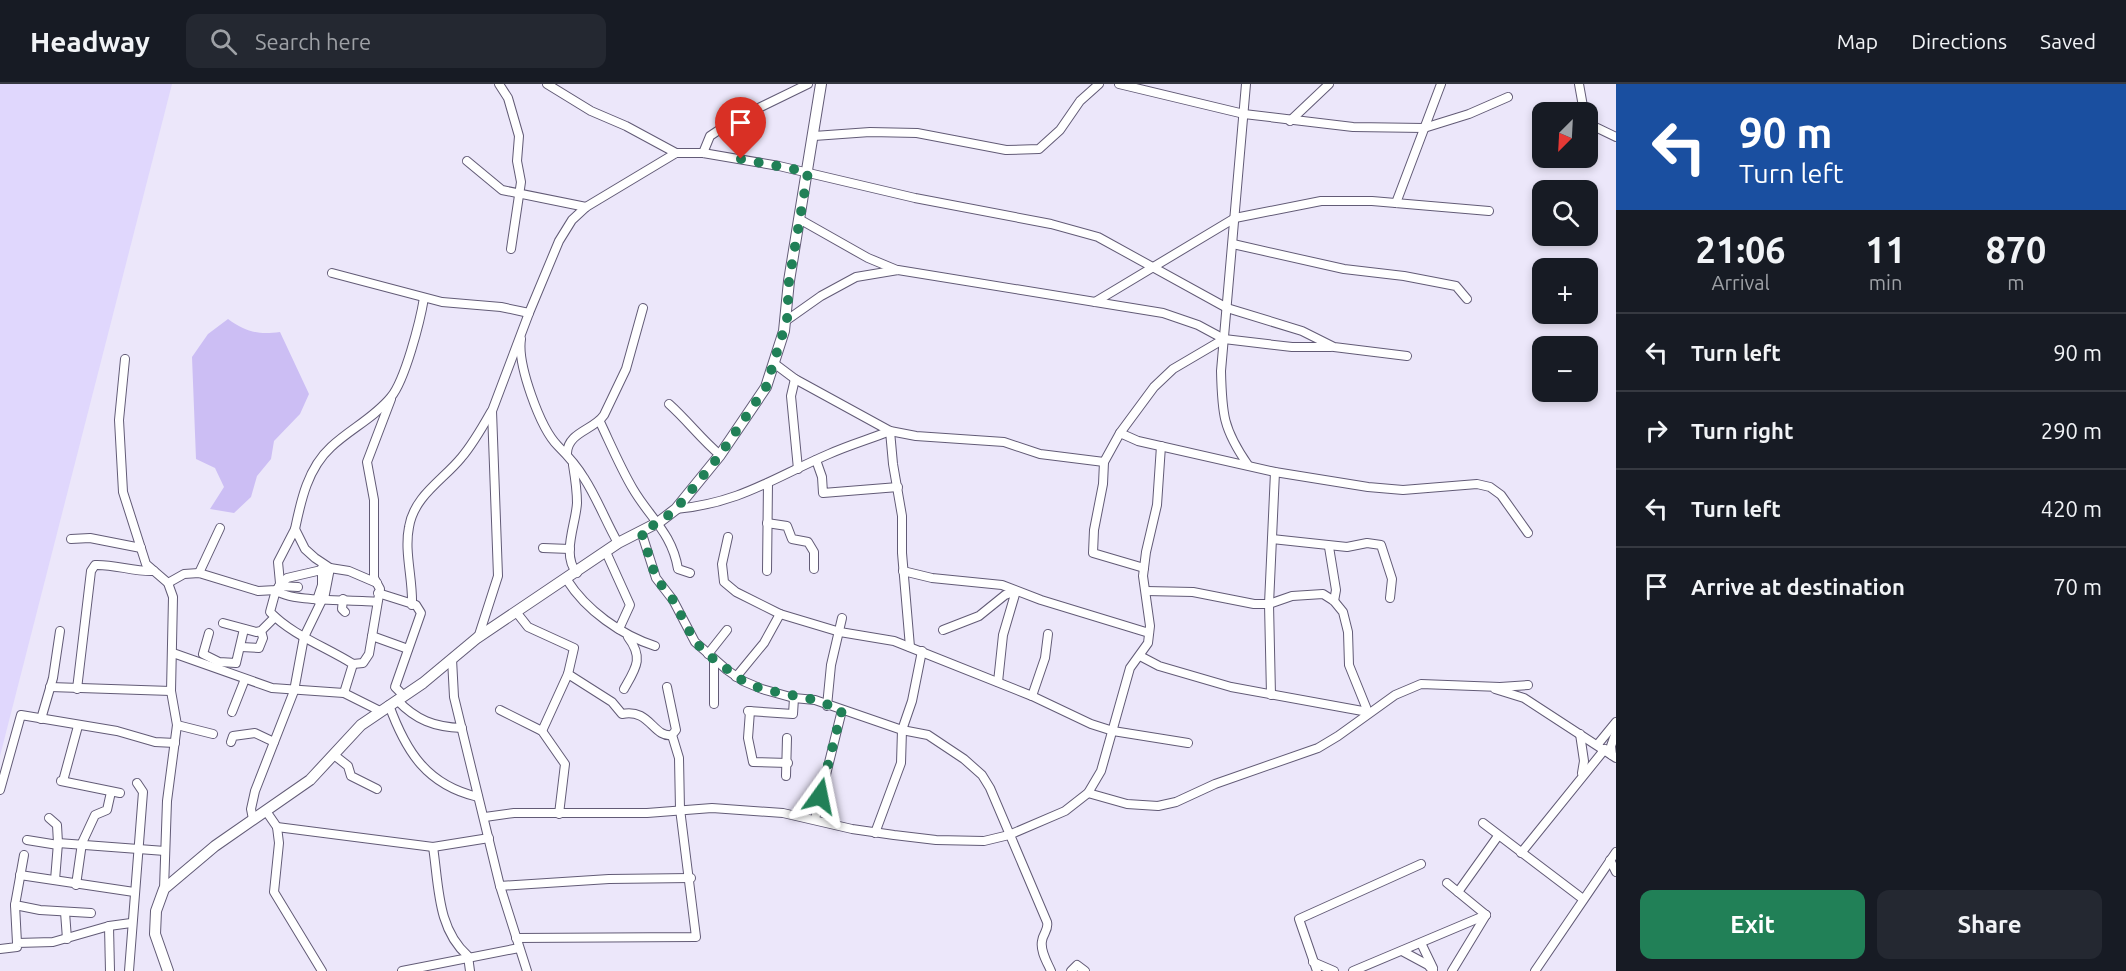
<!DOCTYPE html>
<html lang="en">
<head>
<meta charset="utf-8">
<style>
	body { margin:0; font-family:Ubuntu,sans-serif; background:#242831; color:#f1f3f6; height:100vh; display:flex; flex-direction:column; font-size:22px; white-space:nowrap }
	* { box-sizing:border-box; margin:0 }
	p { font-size:20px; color:#9ea1a6 }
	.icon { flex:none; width:33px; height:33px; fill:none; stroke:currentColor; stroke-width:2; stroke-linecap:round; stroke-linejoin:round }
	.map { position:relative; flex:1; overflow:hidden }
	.details { display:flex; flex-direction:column; background:#171b24; width:510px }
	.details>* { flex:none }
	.hud { background:#1a4fa0; color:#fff; overflow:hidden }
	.needle { width:39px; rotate:204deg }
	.buttons { position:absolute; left:1532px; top:18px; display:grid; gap:12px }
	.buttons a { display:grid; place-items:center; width:66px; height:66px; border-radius:12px; background:#171b24; box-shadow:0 3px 9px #0003; font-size:30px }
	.pin { position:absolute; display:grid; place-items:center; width:51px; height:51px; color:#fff; margin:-62px -26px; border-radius:50% 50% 50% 0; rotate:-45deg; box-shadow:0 0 6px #0007 }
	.pin .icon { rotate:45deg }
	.me { position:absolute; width:66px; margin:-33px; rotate:12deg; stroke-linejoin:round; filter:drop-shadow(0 0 4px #0008) }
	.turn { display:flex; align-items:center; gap:21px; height:126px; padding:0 24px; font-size:27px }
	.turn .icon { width:78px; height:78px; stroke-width:2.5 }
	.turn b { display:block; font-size:42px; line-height:51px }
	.eta { display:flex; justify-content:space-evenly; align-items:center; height:102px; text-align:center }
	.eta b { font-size:36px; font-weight:700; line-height:42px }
	.cta { display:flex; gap:12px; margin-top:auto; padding:12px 24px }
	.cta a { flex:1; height:69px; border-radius:12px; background:#218057; color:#fff; font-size:24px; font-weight:700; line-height:69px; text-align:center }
	.cta a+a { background:#242831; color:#f1f3f6 }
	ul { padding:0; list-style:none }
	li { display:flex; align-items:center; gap:18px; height:78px; padding:0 24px; border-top:2px solid #363941 }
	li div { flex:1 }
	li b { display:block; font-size:22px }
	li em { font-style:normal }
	header { display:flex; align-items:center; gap:36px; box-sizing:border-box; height:84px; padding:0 30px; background:#171b24; border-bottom:2px solid #363941 }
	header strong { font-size:28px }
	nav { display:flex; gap:33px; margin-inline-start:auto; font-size:21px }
	.search { width:420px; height:54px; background:#242831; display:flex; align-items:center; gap:15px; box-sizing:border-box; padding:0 21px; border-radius:12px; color:#9ea1a6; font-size:22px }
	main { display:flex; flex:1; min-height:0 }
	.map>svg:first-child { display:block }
	.built { fill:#e0d7fd }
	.water { fill:#ccbef4 }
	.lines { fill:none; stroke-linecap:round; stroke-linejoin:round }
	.minor-casing { stroke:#625b76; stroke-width:10 }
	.major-casing { stroke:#625b76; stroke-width:12 }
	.minor { stroke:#fff; stroke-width:8 }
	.major { stroke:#fff; stroke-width:10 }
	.route { stroke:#218057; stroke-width:10; stroke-dasharray:0 18 }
</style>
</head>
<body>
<header>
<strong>Headway</strong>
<div class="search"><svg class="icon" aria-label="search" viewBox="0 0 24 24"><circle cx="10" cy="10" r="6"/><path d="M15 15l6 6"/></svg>Search here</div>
<nav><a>Map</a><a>Directions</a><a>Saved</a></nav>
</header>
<main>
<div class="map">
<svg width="1616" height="887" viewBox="0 0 1616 887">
	<rect width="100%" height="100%" fill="#ece7fa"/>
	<path class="built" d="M0,0H172L0,672Z"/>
	<path class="water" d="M228,235C246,248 258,251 280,248L309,310L300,330L274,357L271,375L257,392L251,413L234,429L210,425L224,403L215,384L196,375L192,273L208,250Z"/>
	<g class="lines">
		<g class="minor-casing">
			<g id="minor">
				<path d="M499,0L508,14L519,52L517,77L521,98L511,165"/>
				<path d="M547,0L591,27L626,42L676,69"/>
				<path d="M1119,0L1244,30L1353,43L1424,44L1469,30L1508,13"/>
				<path d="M1246,0L1221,287C1222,330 1223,345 1248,381"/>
				<path d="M1579,0L1584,28"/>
				<path d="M1290,37L1329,0"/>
				<path d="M1587,39L1616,53"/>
				<path d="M814,52L870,48L917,49L1006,66L1039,65L1060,46L1080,17L1099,0"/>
				<path d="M703,69L710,52L734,36L808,0"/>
				<path d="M467,77L502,106L586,123"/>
				<path d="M1396,119L1441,0"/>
				<path d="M799,135L868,174L897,186"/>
				<path d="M1233,160L1344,185L1404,192L1456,202L1467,215"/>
				<path d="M332,189L442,218L501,223L529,229"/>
				<path d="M1095,218L1235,134L1321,117H1372L1489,127"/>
				<path d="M787,236L821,212L856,193L898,186L1163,229L1198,241L1224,255"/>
				<path d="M521,255C517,280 540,344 558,362C568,372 577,382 584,394C597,414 606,438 618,459"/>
				<path d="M125,275L119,336L123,408L146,480L168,499L173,513L171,607L177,641L167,717L164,805"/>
				<path d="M775,280L795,295L890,347L916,352L1004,358L1040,370L1104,378"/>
				<path d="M795,295L791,312L798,385"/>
				<path d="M669,320C688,337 701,355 720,371"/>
				<path d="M600,338C610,359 621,385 633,405C650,434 672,449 678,485L690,489"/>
				<path d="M1120,349L1138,357L1275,388L1368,403L1403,406L1477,400L1490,403L1501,411L1528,449"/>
				<path d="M567,369C568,348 594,346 604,331L626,285L643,224"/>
				<path d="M816,376L822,393L823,409L898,403"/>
				<path d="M573,381C575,393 577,406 577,419C576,440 561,471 577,489"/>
				<path d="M676,425C740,419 773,394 829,370C849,361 870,355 890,347L893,380L902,432V469L910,563"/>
				<path d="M767,439L787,442L792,455L808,458L814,468V485"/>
				<path d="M641,447L656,494L673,516L695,558L727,586L743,597L762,605L794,614L815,616L902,646L928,651L964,675L982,691L990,704L1047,838C1049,846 1043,849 1042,857C1040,867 1047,878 1051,887"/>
				<path d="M728,453L722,480L724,498L736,508L780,530L840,548L894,557L1032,612L1091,640L1113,647L1188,659"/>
				<path d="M71,455L90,454L141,464"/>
				<path d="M1272,455L1347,463L1367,459L1381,461L1392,495L1390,514"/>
				<path d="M1329,463L1336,506L1334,517"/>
				<path d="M543,464L570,465"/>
				<path d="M606,468L630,521L619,545"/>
				<path d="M1144,484L1093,469L1094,446L1103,400L1104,378L1120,349L1154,303L1173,285L1224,255L1292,263H1331"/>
				<path d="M767,487L768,399"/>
				<path d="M903,487L932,494L1002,501L1041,516L1149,549"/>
				<path d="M199,489L220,444"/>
				<path d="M567,496C586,526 621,551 655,562"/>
				<path d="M168,499L184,490L199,489L258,507L276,506L287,494L330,484L324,515"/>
				<path d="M280,499L278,478L295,445"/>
				<path d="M377,499L349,487L330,484L315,474L305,465L295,445C301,416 308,384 331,363C350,345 374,334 391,313C405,296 420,238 424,214"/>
				<path d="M279,502L298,503"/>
				<path d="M1146,507L1193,508L1254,520H1269L1292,512L1323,510L1334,517L1343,528L1348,548L1349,581L1368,628"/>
				<path d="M378,509L416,521L421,529L395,603L404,612"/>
				<path d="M343,515L342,525L345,528"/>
				<path d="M317,516L322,501V484"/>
				<path d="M412,521C413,495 404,468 409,443C414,412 443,396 461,374C473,360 482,344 491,328"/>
				<path d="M517,529L528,543L574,564L568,590L542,647"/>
				<path d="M223,539L256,548L261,547L275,533"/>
				<path d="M943,546L979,532L1005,511L1016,507"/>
				<path d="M209,549L203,570L219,578L236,579L244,545"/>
				<path d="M372,552L408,565"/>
				<path d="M478,554L498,492L492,327L529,229L559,157L572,136L586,123L676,69H703L779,82L915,114L1051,140L1098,153L1227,224L1302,247L1334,263L1407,272"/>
				<path d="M241,563L259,564L263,554L261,547"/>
				<path d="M173,569L272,604L344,609L380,627"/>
				<path d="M708,570L727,546"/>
				<path d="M1140,572L1159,582L1231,603L1368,628"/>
				<path d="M452,575L454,613L500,802L527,887"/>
				<path d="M353,580L363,579L369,570L380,505L374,494V416L367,378L391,315"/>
				<path d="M568,590L612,618L622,630C650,624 653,654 672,651"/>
				<path d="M736,593L764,559L780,530"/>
				<path d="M998,598L1003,551L1016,507"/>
				<path d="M50,603L171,607"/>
				<path d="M77,605L91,487L95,481C114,480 134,488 154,487"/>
				<path d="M624,605C636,584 644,574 628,553"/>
				<path d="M1495,605L1524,614L1616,674"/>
				<path d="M344,609L353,580C326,563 292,551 270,528L276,506C289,519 355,515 377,518"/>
				<path d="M1271,611L1269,520L1275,388"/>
				<path d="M1032,612L1045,574L1048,550"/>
				<path d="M397,616C416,636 434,643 462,644"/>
				<path d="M714,620V576"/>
				<path d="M389,621C406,668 427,701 478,713"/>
				<path d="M827,622L831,581L842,534"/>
				<path d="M500,626L542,647L565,680L559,730"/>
				<path d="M748,627L793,630L794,614"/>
				<path d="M750,627L748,654L753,678L788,679"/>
				<path d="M232,628L245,595"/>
				<path d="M41,635L53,594L60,547"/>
				<path d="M177,641L213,650"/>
				<path d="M1580,650L1584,677L1582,689"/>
				<path d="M231,658L233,652L255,649L274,658"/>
				<path d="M1598,660L1616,638"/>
				<path d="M334,671L348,682L351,692L377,705"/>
				<path d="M1612,671L1611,662L1616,648"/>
				<path d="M786,692L787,654"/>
				<path d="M61,697L120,709"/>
				<path d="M63,697L78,642"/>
				<path d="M0,706L21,631L117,647L155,658L175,659"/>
				<path d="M1088,709L1127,720L1158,722L1176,718L1215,700L1318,664L1338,652L1395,611L1421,600L1500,603L1528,601"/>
				<path d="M266,727L277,743L279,759L274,808L322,887"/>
				<path d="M485,733L514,729H647L712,724L783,729L852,745L894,751L936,756L984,757L1009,751L1065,727L1088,709L1101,687L1130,584L1148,559L1150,542L1143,492L1146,468L1157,421L1161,362"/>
				<path d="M49,734L57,741L58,759L55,796"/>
				<path d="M253,735L251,725L255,707L294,607L304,553L322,516"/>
				<path d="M815,735L842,626"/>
				<path d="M1483,739L1583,815"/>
				<path d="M277,743L433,763L489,754"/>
				<path d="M875,749L901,679L902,646L912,617L922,567"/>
				<path d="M27,756L58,761"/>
				<path d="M58,759L165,767"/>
				<path d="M433,763C439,802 437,845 468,872L470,887"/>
				<path d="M1521,769L1605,665"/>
				<path d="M24,771L15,821L40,826L91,829"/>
				<path d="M1610,776L1616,788"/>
				<path d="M20,791L134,808"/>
				<path d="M1447,799L1486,831"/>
				<path d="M76,801L82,759L95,731L107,726L111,708"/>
				<path d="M500,802L609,795L691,794"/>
				<path d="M1458,808L1498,752"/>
				<path d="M15,821L17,859"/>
				<path d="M65,828L67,855"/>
				<path d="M109,842L110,887"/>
				<path d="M516,854L696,853L680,725L679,674L672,651L676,646L667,603"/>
				<path d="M1421,859L1433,884"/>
				<path d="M0,865L17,863V859L53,858L109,842L131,839"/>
				<path d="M1402,867L1428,881L1433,887"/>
				<path d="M1313,878L1334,887"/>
				<path d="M129,887L143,708L137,699"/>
				<path d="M402,887L519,864"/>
				<path d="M1071,887L1077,881L1085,887"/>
				<path d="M1317,887L1299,835L1421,780"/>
				<path d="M1353,887L1486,831"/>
				<path d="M1452,887L1486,831"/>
				<path d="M1535,887L1616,768"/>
			</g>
		</g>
		<g class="major-casing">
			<path id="major" d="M168,887L155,850L156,827L164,805L215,762L310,696L361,641L423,599L477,554L618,459L659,438L676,425L720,371L766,303L784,247L789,197L821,0"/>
		</g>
		<use href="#minor" class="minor"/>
		<use href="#major" class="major"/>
	</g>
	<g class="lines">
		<path class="route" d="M741,75L808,88L789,197L787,236L766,303L720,371L676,425L660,438L641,447L656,494L673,516L695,558L711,573L743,597L762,605L815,616L842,626L820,712"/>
	</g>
</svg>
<div class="buttons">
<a><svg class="needle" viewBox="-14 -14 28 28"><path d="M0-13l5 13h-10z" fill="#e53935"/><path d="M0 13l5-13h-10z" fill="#9ea1a6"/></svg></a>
<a><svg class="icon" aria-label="search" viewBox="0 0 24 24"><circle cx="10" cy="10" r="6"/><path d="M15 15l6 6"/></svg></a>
<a>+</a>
<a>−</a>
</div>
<div class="pin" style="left:741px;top:75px;background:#d93025"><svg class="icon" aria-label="arrive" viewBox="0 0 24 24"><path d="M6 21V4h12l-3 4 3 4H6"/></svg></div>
<svg class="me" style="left:820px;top:712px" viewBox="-20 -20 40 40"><path d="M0-17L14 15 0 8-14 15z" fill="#218057" stroke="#fff" stroke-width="4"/></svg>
</div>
<section class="details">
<div class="hud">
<div class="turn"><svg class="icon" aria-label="left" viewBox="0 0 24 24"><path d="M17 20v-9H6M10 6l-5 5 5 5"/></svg><div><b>90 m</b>Turn left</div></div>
</div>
<div class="eta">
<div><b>21:06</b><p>Arrival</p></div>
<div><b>11</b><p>min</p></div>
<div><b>870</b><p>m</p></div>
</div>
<ul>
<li><svg class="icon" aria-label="left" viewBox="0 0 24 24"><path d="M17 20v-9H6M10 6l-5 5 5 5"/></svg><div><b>Turn left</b></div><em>90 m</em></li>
<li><svg class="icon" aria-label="right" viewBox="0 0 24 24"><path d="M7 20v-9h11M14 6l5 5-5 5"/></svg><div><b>Turn right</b></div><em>290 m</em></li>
<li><svg class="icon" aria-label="left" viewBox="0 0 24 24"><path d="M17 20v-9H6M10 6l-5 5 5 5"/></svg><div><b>Turn left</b></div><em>420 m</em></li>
<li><svg class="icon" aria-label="arrive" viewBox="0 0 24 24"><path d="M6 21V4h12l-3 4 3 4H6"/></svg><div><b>Arrive at destination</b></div><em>70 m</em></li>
</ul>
<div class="cta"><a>Exit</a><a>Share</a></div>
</section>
</main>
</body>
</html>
